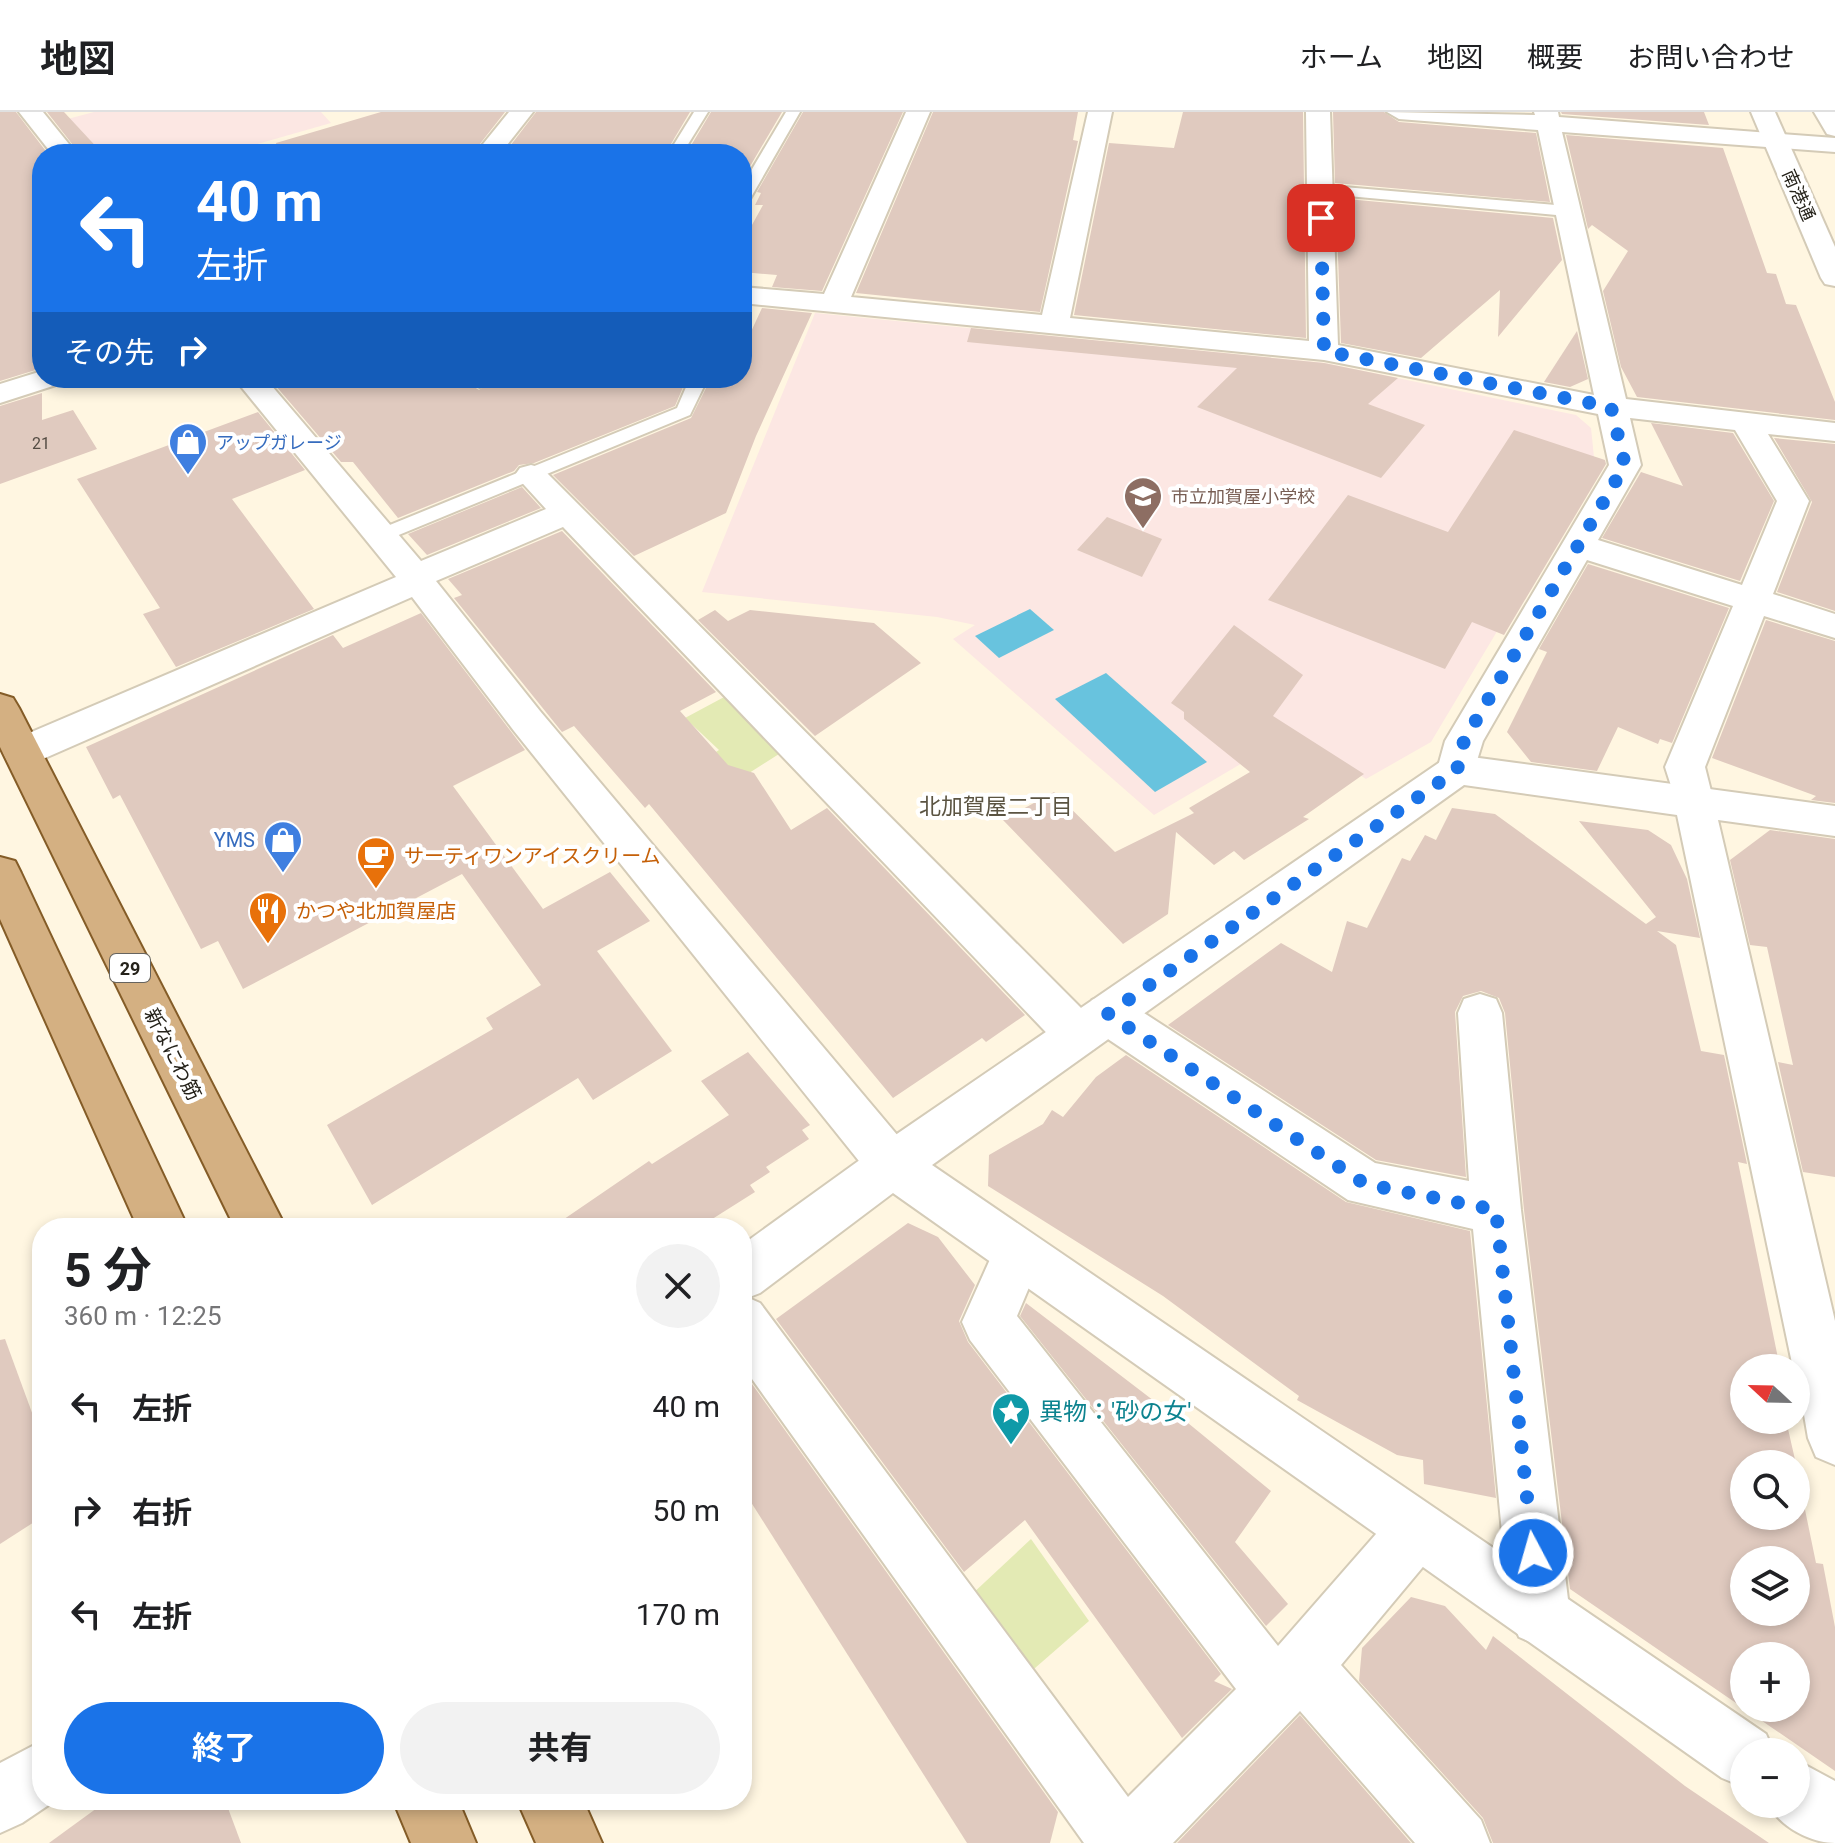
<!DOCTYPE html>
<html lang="ja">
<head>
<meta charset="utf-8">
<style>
	body { margin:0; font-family:Roboto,"Noto Sans JP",sans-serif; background:#f2f2f2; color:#202124; height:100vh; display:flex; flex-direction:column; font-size:30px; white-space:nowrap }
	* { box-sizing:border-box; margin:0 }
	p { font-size:26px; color:#757577 }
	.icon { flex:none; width:44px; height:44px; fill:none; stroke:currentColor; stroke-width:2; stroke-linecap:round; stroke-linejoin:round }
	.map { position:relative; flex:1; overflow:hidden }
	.details { position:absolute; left:32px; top:1106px; width:720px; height:592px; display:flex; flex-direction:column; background:#fff; border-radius:32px; box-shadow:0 4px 12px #0003 }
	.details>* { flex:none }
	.hud { position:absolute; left:32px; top:32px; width:720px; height:244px; border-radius:32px; box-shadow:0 4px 12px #0003; background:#1a73e8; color:#fff; overflow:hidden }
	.needle { width:52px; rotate:292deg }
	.tools { position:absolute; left:1730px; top:1242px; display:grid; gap:16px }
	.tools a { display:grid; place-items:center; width:80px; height:80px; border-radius:50%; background:#fff; box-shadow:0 4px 12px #0003; font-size:40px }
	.pin { position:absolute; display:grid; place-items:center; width:68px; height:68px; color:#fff; margin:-34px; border-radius:16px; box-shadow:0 4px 12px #0006 }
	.me { position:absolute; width:88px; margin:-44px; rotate:354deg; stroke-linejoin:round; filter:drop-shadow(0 0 6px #0008) }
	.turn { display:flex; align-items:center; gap:28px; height:168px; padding:0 32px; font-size:36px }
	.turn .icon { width:104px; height:104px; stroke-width:2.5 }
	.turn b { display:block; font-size:56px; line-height:68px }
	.then { display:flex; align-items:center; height:76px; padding:0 32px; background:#0003; gap:16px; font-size:30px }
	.round { display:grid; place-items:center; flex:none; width:84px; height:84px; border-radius:42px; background:#f2f2f2 }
	.overview { display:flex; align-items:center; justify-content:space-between; height:136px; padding:0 32px }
	h1 { font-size:48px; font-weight:700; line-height:60px }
	.action { display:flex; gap:16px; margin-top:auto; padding:16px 32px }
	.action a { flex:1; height:92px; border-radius:48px; background:#1a73e8; color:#fff; font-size:32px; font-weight:700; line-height:92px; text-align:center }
	.action a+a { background:#f2f2f2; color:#202124 }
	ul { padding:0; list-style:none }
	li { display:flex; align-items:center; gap:24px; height:104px; padding:0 32px }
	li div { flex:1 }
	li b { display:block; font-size:30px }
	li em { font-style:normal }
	header { display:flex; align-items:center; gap:48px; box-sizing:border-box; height:112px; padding:0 40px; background:#fff; border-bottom:2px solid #e0e0e0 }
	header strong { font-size:38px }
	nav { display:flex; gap:44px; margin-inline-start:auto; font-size:28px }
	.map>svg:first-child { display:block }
	.education { fill:#fce7e3 }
	.green { fill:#e3eab4 }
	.water { fill:#68c3de }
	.building { fill:#e0cabf; fill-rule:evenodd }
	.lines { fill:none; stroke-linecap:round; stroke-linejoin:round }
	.lane-casing { stroke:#d4cbb7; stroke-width:4 }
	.street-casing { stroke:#d4cbb7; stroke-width:4 }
	.secondary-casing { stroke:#d4cbb7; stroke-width:4 }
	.primary-casing { stroke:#845c27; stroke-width:4 }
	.lane { fill:#fff; fill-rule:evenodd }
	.street { fill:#fff; fill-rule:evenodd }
	.secondary { fill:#fff; fill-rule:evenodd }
	.primary { fill:#d4b082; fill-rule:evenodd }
	.route { stroke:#1a73e8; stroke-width:14; stroke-dasharray:0 25.2 }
	.labels { text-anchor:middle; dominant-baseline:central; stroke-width:8; stroke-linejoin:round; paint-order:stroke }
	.number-label { font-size:16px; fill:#544c43 }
	.far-street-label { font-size:18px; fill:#25221a; stroke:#fff }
	.far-shop-label { font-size:18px; fill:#366cbe; stroke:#fff; text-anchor:start }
	.far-education-label { font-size:18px; fill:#785e54; stroke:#fff; text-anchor:start }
	.shield { fill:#fff; stroke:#66645f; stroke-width:2 }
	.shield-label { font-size:18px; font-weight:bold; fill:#25221a }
	.shop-label { font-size:20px; fill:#366cbe; stroke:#fff; text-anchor:end }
	.food-label { font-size:20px; fill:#c56008; stroke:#fff; text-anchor:start }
	.street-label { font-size:20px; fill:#25221a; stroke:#fff }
	.neighbourhood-label { font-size:22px; fill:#5b5442; stroke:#fff }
	.near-culture-label { font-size:24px; fill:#0d838f; stroke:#fff; text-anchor:start }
</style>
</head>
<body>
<header>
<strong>地図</strong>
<nav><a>ホーム</a><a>地図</a><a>概要</a><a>お問い合わせ</a></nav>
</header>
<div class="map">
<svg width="1835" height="1731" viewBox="0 0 1835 1731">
	<rect width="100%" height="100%" fill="#fff6e1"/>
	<g class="education">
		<path d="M94,0H321L331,11L223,42H86L60,9Z"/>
		<path d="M815,201L1325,251L1576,303L1591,316L1595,355L1431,630L1366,667L1295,620L1154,703L953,527L975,513L937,505L702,480Z"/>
	</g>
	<g class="green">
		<path d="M726,584L779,642L724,677L696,653L719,638L685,606Z"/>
		<path d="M1031,1427L1089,1509L1027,1563L970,1484Z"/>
	</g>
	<g class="water">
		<path d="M1030,497L1054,518L999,546L975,524Z"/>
		<path d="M1106,561L1207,650L1155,680L1055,587Z"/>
	</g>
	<g class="building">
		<path d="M0,0H16L48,42H42V256L0,269Z"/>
		<path d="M47,0H64L103,42H80Z"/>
		<path d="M381,0H505L472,42H278L276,31Z"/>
		<path d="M536,0H690L665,42H504Z"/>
		<path d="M711,0H782L742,68V42H686Z"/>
		<path d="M803,0H903L822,179L772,175L777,163L742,160V131L763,93H755L761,81L757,80Z"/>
		<path d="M933,0H1078L1073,28L1078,29L1040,200L856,181Z"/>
		<path d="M1183,0H1303L1306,226L1074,203L1109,31L1174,36Z"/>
		<path d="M1333,0H1384L1399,10L1536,21L1550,90L1335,71Z"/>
		<path d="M1561,0H1704L1709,13L1562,2Z"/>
		<path d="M1566,23L1723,36L1767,161L1776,162L1786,192L1796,193L1835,290V308L1637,285L1621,255L1603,179L1628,139L1592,113L1588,117Z"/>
		<path d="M1336,86L1553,106L1562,148L1498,225L1500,178L1421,246L1341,231Z"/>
		<path d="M762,196L812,201L756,324L726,401L634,444L553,363L691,306L711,266H742V239Z"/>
		<path d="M971,216L1324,251L1398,266L1368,292L1425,313L1381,366L1197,295L1237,256L967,230Z"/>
		<path d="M1577,219L1588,267L1570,275L1544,270Z"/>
		<path d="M269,266H470L468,271L479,278L495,266H687L675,294L534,351L519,353L514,359L398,406L353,350H341Z"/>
		<path d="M42,281V308L73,298L97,337L0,372V294Z"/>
		<path d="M258,300L305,358L232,387L314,497L176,555L143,502L160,496L77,367Z"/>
		<path d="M1651,311L1733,321L1774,389L1740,469L1602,426L1641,360L1683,374Z"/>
		<path d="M1514,318L1605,348L1606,352L1504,523L1472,510L1445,557L1268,488L1348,383L1448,420Z"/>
		<path d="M1774,326L1835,332V499L1777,480L1812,390Z"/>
		<path d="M522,375L541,396L427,443L408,422Z"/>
		<path d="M1107,405L1162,427L1142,465L1077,438Z"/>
		<path d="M562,419L716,580L680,599L728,653L754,661L791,718L827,696L1025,903L986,930L982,926L893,986L649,692L645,696L574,614L562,620L454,486L462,483L448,467Z"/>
		<path d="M1588,452L1729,496L1672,631L1660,627L1658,632L1618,615L1597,659L1531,650L1507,620L1547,540L1539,537Z"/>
		<path d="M715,498L728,509L750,498L874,511L921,551L815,624L698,508Z"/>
		<path d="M421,501L525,638L453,674L543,797L610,760L650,809L597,839L672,939L593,988L578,966L372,1093L327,1013L493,917L486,906L541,873L462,762L243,877L218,829L201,837L120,683L113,687L86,635L333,523L343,536Z"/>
		<path d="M1766,508L1835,529V691L1811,688L1816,684L1712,646Z"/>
		<path d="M1234,513L1303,563L1273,604L1364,662L1303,705L1309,707L1244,748L1234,739L1214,753L1176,720L1168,802L1123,832L1003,708L1054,680L1115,740L1194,701L1189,696L1250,660L1184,607V600L1171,591Z"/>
		<path d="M1452,696L1495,702L1646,812L1656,805L1579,709L1648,718L1671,733L1687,767L1700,826L1657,819L1676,833L1701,939L1724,943L1747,1052L1738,1050L1780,1256H1744V1308H1786L1796,1352H1744V1404H1796V1354L1816,1451L1823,1452L1835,1515V1659L1570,1477L1524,1098L1505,901L1499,886L1481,879L1463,884L1455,900L1466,1065L1376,1048L1168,913L1281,831L1332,860L1347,809L1367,816L1402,746L1410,749L1425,723L1436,728ZM1744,1448H1796V1500H1744ZM1744,1544H1796V1596H1744Z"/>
		<path d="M1770,718L1835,727V1065L1803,1060L1778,950L1793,953L1767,835L1750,833L1730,748Z"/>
		<path d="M748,940L810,1013L802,1018L809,1027L766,1055L770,1060L750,1073L755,1080L698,1116H551L649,1049L652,1052L729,1003L701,969Z"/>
		<path d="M1126,943L1346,1090L1470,1119L1496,1386L1424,1372L1423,1348L1397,1343L1297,1288L1299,1284L1163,1184L988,1074L989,1043L1043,1012L1052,998L1063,1005L1096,965Z"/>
		<path d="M908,1111L938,1125L975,1173L959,1209L968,1230L1221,1562L1214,1569L1232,1577L1182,1626L1025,1408L964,1460L776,1207Z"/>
		<path d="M1026,1191L1175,1305L1177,1302L1271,1379L1235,1430L1288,1492L1266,1514L1020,1204Z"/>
		<path d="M5,1227L42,1328V1405L0,1432V1228Z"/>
		<path d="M742,1258L1058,1700L1050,1731H967L742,1376Z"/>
		<path d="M1411,1485L1445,1494L1486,1538L1493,1524L1685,1674L1769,1731H1493L1483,1706L1359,1569L1362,1536Z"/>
		<path d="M1300,1603L1411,1731H1177Z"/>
		<path d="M108,1688H225L241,1731H49Z"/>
	</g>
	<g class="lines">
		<g class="lane-casing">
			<g id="lane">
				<path d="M694,0H708L682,42H668Z"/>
				<path d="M786,0H800L750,87L742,92V74Z"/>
				<path d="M1320,73L1567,94L1575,99L1567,104L1315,81L1312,78Z"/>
				<path d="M474,266H492L480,275L471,270Z"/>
				<path d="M690,266H708L690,303L389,427L382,429L372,423L375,419L677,296Z"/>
			</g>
		</g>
		<g class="street-casing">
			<g id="street">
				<path d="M19,0H43L77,42H52Z"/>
				<path d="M509,0H533L500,42H475Z"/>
				<path d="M906,0H930L851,185L1042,203L1088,0H1112L1070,206L1309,229L1306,0H1330L1338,233L1594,283L1538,18L1399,7L1387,0L1535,3L1534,0H1558L1559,5L1835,26V40L1562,20L1626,287L1835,311V329L1768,322L1809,389L1773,482L1835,502V526L1764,504L1705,655L1714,691L1708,702L1694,706L1680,702L1665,655L1733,494L1587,448L1483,629L1471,668L1457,673L1443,668L1437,658L1445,629L1609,353L1598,302L1324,248L742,191V175L824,182ZM1630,306L1735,318L1777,389L1742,473L1598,428L1641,353Z"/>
				<path d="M42,259V266H63L59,272L0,291V272Z"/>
				<path d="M234,266H265L421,449L546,397L515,363L520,356L531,353L542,356L1086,901L1092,888L1108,883L1124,888L1375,1051L1469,1069L1458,901L1464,887L1480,882L1496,887L1502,901L1521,1098L1570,1504L1561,1525L1540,1534L1519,1525L1510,1504L1473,1117L1348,1088L1099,921L1094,937L1078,943L1062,937L563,415L436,469L540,599L909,1037L916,1053L909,1069L892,1075L875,1069L514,619L412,485L36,650L22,654L8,650L3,640L8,630L396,465Z"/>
				<path d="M1018,1118L1036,1125L1043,1142L1017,1204L1278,1534L1397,1398L1417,1389L1437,1398L1446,1418L1437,1438L1341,1553L1481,1708L1490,1731H1415L1300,1599L1173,1731H1084L742,1253V1183L760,1191L1128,1685L1236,1577L970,1228L962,1210L1000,1125Z"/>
			</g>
		</g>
		<g class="secondary-casing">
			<g id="secondary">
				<path d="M1751,0H1775L1835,135V174L1825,172L1821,166Z"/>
				<path d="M1814,0H1835V24L1827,22Z"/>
				<path d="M1457,643L1835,694V724L1718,708L1835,1209V1353L1816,1345L1808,1326L1796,1256H1793L1677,703L1464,673L932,1053L1766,1622L1774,1640H1744V1675L1722,1666L893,1081L760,1181L742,1188V1133L875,1037L1443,648Z"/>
				<path d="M42,1629V1688H56L22,1711L0,1721V1651Z"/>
				<path d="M1796,1648L1835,1669V1731C1811,1731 1779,1715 1769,1692H1796Z"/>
			</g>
		</g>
		<g class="primary-casing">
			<g id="primary">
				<path d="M0,582L13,586L19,596L286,1116H235L0,635Z"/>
				<path d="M0,745L15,749L21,761L188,1116H138L0,807Z"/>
				<path d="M393,1688H458L476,1731H411Z"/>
				<path d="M517,1688H583L602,1731H536Z"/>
			</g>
		</g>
		<use href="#lane" class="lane"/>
		<use href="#street" class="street"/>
		<use href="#secondary" class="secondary"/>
		<use href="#primary" class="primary"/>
	</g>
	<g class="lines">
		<path class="route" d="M1321,106L1324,239L1611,295L1625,353L1464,629L1457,658L1108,902L1365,1072L1496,1098L1533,1441"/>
	</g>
	<defs>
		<g id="shop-pin" transform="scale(2)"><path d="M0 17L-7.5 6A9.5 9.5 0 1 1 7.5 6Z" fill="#3f7fe0" stroke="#fff"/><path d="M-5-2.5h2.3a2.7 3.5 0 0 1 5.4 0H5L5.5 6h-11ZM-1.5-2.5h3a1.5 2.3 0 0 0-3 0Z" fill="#fff"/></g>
		<g id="school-pin" transform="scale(2)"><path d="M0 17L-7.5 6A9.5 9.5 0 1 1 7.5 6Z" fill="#8d6e63" stroke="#fff"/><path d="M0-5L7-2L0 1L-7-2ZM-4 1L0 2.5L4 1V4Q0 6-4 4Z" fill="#fff"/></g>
		<g id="cafe-pin" transform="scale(2)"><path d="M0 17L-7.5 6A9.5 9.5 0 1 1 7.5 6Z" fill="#e8710a" stroke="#fff"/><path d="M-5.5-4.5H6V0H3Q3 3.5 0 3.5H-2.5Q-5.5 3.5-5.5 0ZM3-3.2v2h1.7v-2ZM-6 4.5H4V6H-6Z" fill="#fff"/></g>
		<g id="restaurant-pin" transform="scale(2)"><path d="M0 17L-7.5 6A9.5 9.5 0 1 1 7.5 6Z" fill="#e8710a" stroke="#fff"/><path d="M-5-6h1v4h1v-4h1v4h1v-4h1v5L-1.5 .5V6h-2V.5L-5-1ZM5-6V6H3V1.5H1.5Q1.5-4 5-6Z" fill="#fff"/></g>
		<g id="sight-pin" transform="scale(2)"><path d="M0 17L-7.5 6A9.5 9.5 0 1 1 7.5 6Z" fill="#0f9aa8" stroke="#fff"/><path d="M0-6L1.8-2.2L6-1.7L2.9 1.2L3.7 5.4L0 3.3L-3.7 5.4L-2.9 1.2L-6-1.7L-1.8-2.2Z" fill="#fff"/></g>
	</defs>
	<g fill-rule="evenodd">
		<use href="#shop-pin" x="188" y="330"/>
		<use href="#school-pin" x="1143" y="384"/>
		<use href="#shop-pin" x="283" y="728"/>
		<use href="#cafe-pin" x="376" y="744"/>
		<use href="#restaurant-pin" x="268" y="799"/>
		<use href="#sight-pin" x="1011" y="1300"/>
	</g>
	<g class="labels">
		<g class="number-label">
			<text x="41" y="331">21</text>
		</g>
		<g class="far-street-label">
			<text transform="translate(1799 83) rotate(66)">南港通</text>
		</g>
		<g class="far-shop-label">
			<text x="216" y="330">アップガレージ</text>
		</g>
		<g class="far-education-label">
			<text x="1171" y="384">市立加賀屋小学校</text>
		</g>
		<rect class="shield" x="110" y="842" width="40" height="28" rx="6"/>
		<g class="shield-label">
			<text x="130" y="856">29</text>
		</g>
		<g class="shop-label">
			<text x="255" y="728">YMS</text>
		</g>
		<g class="food-label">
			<text x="404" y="744">サーティワンアイスクリーム</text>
			<text x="296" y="799">かつや北加賀屋店</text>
		</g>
		<g class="street-label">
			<text transform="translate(173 942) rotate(63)">新なにわ筋</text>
		</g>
		<g class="neighbourhood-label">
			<text x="996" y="694">北加賀屋二丁目</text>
		</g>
		<g class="near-culture-label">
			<text x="1039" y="1300">異物：'砂の女'</text>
		</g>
	</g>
</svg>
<div class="tools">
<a><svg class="needle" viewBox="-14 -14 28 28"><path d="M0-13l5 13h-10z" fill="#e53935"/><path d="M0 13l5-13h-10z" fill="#757577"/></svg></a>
<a><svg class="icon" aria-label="search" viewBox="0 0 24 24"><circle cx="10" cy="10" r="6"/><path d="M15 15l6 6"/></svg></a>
<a><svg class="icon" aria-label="layers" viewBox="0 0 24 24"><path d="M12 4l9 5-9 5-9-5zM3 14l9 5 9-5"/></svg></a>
<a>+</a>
<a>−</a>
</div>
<div class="pin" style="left:1321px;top:106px;background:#d93025"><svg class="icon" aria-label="arrive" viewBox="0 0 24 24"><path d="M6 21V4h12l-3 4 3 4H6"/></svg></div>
<svg class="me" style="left:1533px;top:1441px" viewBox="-20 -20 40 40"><circle r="17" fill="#1a73e8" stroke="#fff" stroke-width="3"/><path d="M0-11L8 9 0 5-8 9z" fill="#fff"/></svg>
<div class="hud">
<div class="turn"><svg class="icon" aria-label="left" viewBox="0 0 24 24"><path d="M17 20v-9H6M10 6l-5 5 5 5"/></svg><div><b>40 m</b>左折</div></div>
<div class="then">その先<svg class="icon" aria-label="right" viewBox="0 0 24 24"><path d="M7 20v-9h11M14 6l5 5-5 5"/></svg></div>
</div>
<section class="details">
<div class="overview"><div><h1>5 分</h1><p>360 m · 12:25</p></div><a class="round"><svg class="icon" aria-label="close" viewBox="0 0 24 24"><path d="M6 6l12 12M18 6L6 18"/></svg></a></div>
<ul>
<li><svg class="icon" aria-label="left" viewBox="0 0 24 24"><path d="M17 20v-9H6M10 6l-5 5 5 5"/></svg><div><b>左折</b></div><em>40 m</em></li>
<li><svg class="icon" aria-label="right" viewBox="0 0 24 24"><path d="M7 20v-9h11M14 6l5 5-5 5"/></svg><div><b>右折</b></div><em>50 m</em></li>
<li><svg class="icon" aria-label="left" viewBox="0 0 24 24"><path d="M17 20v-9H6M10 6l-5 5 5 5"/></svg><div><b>左折</b></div><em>170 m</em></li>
</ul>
<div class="action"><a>終了</a><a>共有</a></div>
</section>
</div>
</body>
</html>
